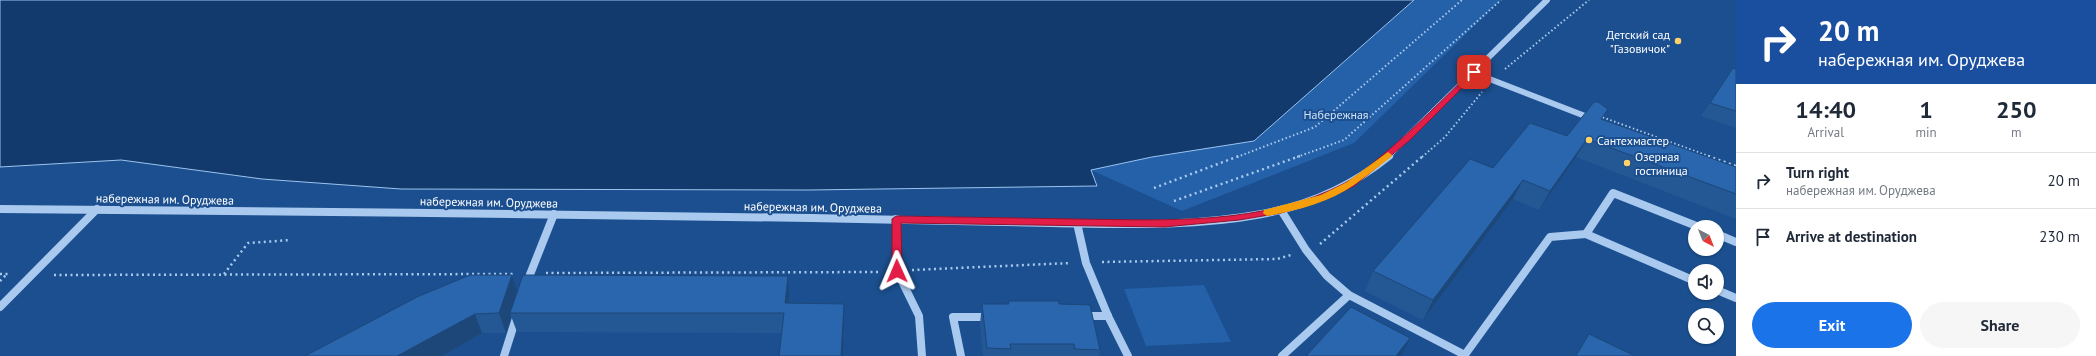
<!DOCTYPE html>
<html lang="en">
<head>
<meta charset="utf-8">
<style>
	body { margin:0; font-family:"PT Sans",sans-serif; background:#f6f6f7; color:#1f2937; height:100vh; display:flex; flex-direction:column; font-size:15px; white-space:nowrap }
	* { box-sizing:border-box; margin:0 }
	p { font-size:13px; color:#747a83 }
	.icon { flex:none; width:22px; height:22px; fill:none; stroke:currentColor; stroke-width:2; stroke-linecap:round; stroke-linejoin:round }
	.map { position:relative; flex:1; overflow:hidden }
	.panel { display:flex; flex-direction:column; background:#fff; width:360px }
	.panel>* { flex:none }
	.guide { background:#1a4fa0; color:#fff; overflow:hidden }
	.needle { width:26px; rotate:138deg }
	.fabs { position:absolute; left:1688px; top:220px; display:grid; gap:8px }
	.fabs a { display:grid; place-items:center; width:36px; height:36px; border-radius:50%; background:#fff; box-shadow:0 1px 3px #0004; font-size:20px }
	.pin { position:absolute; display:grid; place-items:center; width:34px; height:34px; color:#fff; margin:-17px; border-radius:8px; box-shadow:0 2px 6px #0006 }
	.me { position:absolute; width:44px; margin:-22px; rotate:359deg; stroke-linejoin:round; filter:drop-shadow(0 0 3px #0008) }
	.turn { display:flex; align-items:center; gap:14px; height:84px; padding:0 16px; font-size:18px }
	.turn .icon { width:52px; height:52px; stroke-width:2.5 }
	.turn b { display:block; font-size:28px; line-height:34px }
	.eta { display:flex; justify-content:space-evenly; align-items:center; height:68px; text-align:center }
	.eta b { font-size:24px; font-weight:700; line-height:28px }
	.primary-button { display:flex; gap:8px; margin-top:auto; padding:8px 16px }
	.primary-button a { flex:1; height:46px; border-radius:24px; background:#1a73e8; color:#fff; font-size:16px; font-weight:700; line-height:46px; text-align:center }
	.primary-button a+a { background:#f6f6f7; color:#1f2937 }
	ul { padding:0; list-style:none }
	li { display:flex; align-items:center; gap:12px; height:56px; padding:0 16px; border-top:1px solid #e0e1e3 }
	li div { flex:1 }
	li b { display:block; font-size:15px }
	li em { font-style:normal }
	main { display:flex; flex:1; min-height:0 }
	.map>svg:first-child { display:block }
	.green { fill:#2461a8 }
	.water { fill:#123a6d; stroke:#9cc4f0 }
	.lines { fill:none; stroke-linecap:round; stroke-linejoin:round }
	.path-far1 { stroke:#a9c9ee; stroke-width:2; stroke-dasharray:1.5 2.5; stroke-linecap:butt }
	.path { stroke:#a9c9ee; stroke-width:2.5; stroke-dasharray:2 3.5; stroke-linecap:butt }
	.minor-far1 { stroke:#a9c9ee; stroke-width:6 }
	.minor { stroke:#a9c9ee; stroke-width:8 }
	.wall { fill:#245895 }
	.shaded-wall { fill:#1d4779 }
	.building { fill:#2a66ad; stroke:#1d4779 }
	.route { fill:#e11d48; stroke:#92132f }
	.slow { fill:#f59e0b }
	.poi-dot { fill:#ffd166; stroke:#1b4f8f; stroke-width:1.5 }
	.labels { text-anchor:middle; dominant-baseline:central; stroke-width:4; stroke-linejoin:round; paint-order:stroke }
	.poi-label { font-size:12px; fill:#fff; stroke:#1b4f8f; text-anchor:start }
	.park-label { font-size:12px; fill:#cfe3fa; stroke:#1b4f8f }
	.street-label { font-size:12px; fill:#fff; stroke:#1b4f8f }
</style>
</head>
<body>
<main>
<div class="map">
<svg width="1736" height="356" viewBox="0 0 1736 356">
	<rect width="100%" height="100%" fill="#1b4f8f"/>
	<g class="green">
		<path d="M1414,0H1501L1354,143L1182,211L1091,170L1152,157L1254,141Z"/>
		<path d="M1204,285L1231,342L1146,346L1124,289Z"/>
	</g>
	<path class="water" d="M0,0H1414L1254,141L1152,157L1091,170L1097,186L808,190L401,189L262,179L121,160L0,167Z"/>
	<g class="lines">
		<g class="path-far1">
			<path d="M1505,69L1589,0"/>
			<path d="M1599,116L1711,157"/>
			<path d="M1237,157L1315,127L1462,0"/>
			<path d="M1297,157L1344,140L1501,0"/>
			<path d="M1422,157L1445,137L1482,92"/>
		</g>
		<g class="path">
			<path d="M1708,156L1736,166"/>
			<path d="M1154,188L1239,156"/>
			<path d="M1174,201L1300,156"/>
			<path d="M1320,244L1423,156"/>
			<path d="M1102,262L1277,259L1291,255"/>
			<path d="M912,270L1071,263"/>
			<path d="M546,273L881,272"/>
			<path d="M0,274H11"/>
			<path d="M224,274L248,243L291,240"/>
			<path d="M54,275L513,274"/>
			<path d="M0,281L7,274"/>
		</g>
		<g class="minor-far1">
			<path d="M1474,73L1585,116"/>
			<path d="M1387,157L1547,0"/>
		</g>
		<g class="minor">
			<path d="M0,209C270,211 541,214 811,218C891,220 971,221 1051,223C1121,224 1193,227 1262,214C1310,205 1351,187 1389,156"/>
			<path d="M1281,210L1306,250L1327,276L1349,295L1465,355"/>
			<path d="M896,219L897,271L919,316L922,356"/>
			<path d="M1077,223L1086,263L1108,316L1128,356"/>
			<path d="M1586,234L1695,281"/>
			<path d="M1717,234L1736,242"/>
			<path d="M527,282L554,214"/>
			<path d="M1717,290L1736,298"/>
			<path d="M0,307L97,209"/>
			<path d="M1084,316H1108"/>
			<path d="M504,356L517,315"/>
			<path d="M961,356L953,317H990"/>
			<path d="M1282,356L1349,295"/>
			<path d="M1464,356L1550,237L1586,234L1613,193L1699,227"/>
		</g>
	</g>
	<g class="wall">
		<path d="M1733,68L1736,69V128L1701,116Z"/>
		<path d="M1602,119L1736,167V219L1576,157L1539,210L1513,199L1423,320L1365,291L1373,271L1493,168L1567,136Z"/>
		<path d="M512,275L517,292L789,296V303L844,304V323L843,356H779L782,333L517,332L511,316L506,333H482L442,356H305Z"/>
		<path d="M1008,301L1059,304L1100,350L1099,356H983L980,324L982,304H1008Z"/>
		<path d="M1589,334L1635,356H1575Z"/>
	</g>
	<g class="shaded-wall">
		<path d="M1587,139L1576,157L1539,210L1550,191Z"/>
		<path d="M1523,180L1513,199L1423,320L1433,300Z"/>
		<path d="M512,275L518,294L510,313L511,316L506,333L499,313Z"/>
		<path d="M788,276L789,296L787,323L785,303Z"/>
		<path d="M844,304V323L843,356H841Z"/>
		<path d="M475,314L482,333L442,356H397Z"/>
		<path d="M1410,338L1401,356H1396Z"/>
	</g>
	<g class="building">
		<path d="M1733,68L1736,69V111L1710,103Z"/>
		<path d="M1594,102H1598L1608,109L1601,119L1736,167V194L1587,139L1550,191L1523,180L1433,300L1373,271L1470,159L1493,168L1530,123L1567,136Z"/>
		<path d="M470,275H512L499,313L475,314L397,356H305L417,297Z"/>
		<path d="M523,275L788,276L785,303L844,304L841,356H779L784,313H510Z"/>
		<path d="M1008,301H1059V304L1090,305L1100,350L1075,349L1074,344H1010L1011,349L987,348L982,304H1009Z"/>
		<path d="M1351,307L1410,338L1396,356H1306Z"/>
		<path d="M1589,334L1635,356H1576Z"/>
	</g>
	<path class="route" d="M1472,71L1478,72L1410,140L1354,186L1327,199L1281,213L1239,220L1164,227L901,223L902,271L897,275L892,271V219L896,216C956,217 1016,218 1075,219C1164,220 1264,226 1345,183C1360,175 1373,163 1385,153C1416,127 1443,99 1472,71Z"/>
	<path class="slow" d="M1388,152L1392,155L1391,157C1379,166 1367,176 1354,185C1330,202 1296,211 1267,216L1263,213L1264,210L1321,195L1347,182Z"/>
	<g class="poi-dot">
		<circle cx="1678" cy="41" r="4"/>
		<circle cx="1589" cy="140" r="4"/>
		<circle cx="1627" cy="163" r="4"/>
	</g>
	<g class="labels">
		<g class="poi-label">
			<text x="1670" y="34" text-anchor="end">Детский сад<tspan x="1670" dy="14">"Газовичок"</tspan></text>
			<text x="1597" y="140">Сантехмастер</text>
			<text x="1635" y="156">Озерная<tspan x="1635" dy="14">гостиница</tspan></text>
		</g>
		<g class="park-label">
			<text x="1336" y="114">Набережная</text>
		</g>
		<g class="street-label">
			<text transform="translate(165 199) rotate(1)">набережная им. Оруджева</text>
			<text transform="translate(489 202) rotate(1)">набережная им. Оруджева</text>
			<text transform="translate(813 207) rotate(1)">набережная им. Оруджева</text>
		</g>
	</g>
</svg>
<div class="fabs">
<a><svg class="needle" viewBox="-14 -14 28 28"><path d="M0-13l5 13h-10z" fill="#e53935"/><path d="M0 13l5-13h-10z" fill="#747a83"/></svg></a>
<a><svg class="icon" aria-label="sound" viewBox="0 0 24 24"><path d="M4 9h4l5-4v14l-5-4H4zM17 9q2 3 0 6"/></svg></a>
<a><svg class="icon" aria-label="search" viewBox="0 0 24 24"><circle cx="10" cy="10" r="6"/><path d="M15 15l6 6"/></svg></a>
</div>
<div class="pin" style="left:1474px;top:72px;background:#d93025"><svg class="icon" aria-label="arrive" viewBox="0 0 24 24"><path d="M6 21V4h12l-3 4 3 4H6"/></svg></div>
<svg class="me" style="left:897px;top:271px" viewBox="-20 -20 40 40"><path d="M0-17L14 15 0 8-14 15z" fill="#e11d48" stroke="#fff" stroke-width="4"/></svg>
</div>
<section class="panel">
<div class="guide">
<div class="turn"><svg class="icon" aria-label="right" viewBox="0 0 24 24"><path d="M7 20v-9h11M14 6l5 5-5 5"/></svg><div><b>20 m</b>набережная им. Оруджева</div></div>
</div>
<div class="eta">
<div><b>14:40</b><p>Arrival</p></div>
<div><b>1</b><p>min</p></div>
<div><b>250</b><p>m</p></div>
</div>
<ul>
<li><svg class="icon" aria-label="right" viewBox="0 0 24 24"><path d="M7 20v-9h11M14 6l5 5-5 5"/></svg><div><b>Turn right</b><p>набережная им. Оруджева</p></div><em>20 m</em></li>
<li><svg class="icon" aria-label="arrive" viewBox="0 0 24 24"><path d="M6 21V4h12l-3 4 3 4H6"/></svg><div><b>Arrive at destination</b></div><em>230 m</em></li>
</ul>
<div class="primary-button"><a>Exit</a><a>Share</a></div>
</section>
</main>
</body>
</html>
